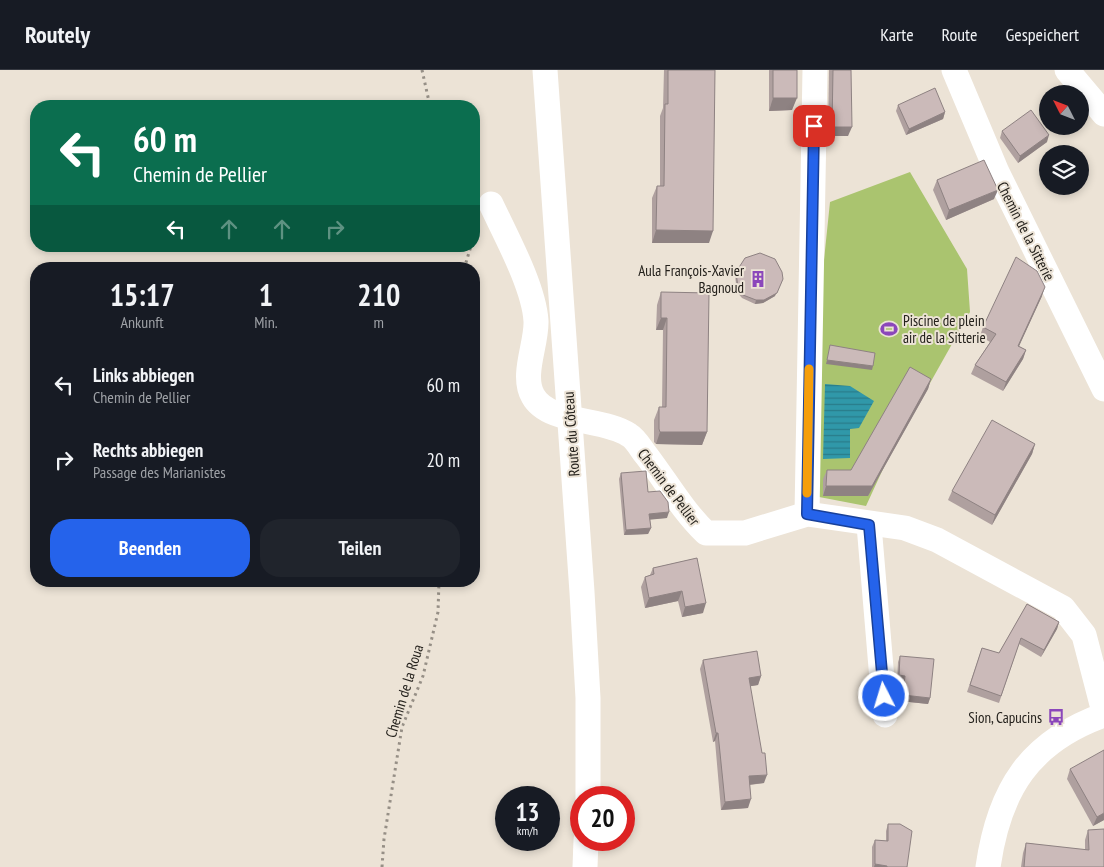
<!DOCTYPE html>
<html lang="de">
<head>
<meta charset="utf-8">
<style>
	body { margin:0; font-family:"PT Sans Narrow",sans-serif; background:#20242c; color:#f1f3f6; height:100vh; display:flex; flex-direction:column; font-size:19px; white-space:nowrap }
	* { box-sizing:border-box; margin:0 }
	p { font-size:16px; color:#9ea1a6 }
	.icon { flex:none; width:28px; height:28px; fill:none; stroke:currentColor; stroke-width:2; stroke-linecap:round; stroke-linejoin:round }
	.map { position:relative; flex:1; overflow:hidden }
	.drawer { position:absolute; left:30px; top:192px; width:450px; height:325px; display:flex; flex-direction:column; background:#171b24; border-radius:20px; box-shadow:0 2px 8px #0003 }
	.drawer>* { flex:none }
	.banner { position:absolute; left:30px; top:30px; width:450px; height:152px; border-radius:20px; box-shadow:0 2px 8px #0003; background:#0b6e4f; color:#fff; overflow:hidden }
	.needle { width:32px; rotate:312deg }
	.tools { position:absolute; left:1039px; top:15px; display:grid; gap:10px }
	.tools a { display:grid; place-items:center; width:50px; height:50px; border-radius:50%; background:#171b24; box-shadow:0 2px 8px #0003; font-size:25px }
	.speed { position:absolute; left:495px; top:716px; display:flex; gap:10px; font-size:25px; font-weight:700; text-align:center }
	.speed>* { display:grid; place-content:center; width:65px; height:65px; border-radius:50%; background:#171b24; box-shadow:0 2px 8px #0003; line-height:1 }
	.speed small { font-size:12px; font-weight:400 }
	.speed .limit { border:8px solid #d22; background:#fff; color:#111 }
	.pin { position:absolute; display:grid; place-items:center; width:42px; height:42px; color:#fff; margin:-21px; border-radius:10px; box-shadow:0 2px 8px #0006 }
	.me { position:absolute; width:55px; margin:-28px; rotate:355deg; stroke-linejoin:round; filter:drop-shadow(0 0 4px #0008) }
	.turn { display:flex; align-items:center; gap:18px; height:105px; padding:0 20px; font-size:22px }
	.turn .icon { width:65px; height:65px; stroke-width:2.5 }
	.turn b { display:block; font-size:35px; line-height:42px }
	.lanes { display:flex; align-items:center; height:48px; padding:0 20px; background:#0003; justify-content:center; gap:25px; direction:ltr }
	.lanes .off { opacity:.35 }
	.eta { display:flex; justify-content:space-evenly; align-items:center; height:85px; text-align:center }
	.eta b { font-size:30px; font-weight:700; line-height:35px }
	.primary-button { display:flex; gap:10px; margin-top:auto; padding:10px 20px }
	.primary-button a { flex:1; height:58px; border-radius:20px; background:#2563eb; color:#fff; font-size:20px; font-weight:700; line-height:58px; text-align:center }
	.primary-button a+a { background:#20242c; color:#f1f3f6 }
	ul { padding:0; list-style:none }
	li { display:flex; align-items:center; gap:15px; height:75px; padding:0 20px }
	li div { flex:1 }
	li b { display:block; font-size:19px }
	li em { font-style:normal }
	header { display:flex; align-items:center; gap:30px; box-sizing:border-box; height:70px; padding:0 25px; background:#171b24; border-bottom:1px solid #363941 }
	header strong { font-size:24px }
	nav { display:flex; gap:28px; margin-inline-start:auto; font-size:18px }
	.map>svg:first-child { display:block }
	.green { fill:#aac46f }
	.water { fill:url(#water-rules) }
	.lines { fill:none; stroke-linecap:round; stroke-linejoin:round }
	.path { stroke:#968f86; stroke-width:3; stroke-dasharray:2.5 4; stroke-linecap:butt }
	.minor { stroke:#fff; stroke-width:25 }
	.wall { fill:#afa09f }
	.shaded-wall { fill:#8e8282 }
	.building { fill:#cbbab9; stroke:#8e8282 }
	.route-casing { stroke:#184099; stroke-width:12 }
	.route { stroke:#2563eb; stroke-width:9 }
	.slow { stroke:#f59e0b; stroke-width:9 }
	.labels { text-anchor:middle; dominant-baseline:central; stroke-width:4; stroke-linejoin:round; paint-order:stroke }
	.street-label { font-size:15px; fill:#24211c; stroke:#ece3d6 }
	.poi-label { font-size:15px; fill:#24211c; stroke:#ece3d6; text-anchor:end }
</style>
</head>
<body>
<header>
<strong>Routely</strong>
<nav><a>Karte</a><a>Route</a><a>Gespeichert</a></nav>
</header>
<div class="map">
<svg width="1104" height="797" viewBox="0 0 1104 797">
	<defs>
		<pattern id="water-rules" width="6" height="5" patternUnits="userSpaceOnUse" patternTransform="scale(1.25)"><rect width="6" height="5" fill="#3098a9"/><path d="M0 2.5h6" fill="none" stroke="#297c89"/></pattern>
	</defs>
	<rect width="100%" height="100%" fill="#ece3d6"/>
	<path class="green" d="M910,102L967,199L970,242L889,386L866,436L814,426L815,277L830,132Z"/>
	<path class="water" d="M825,314L850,316L874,331L859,358L850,359V388L823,389Z"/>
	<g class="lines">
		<g class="path">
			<path d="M422,0L430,36"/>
			<path d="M474,113L478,119"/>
			<path d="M474,168L478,159"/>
			<path d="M464,199L471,176"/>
			<path d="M382,797L384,769L402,657L423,606L438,542L439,511"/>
		</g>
		<g class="minor">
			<path d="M545,0L582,522L588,628V728"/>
			<path d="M954,0L997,102L1104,319"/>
			<path d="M1067,0L1104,44"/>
			<path d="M491,134C506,166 534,217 536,251C537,274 521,305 533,326C548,354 605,348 629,365C636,369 641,379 646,385C666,411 682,440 706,463H745L807,444L905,458L937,470L1063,538L1084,565L1104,642"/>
			<path d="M807,444L815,0"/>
			<path d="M869,455L885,645"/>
			<path d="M585,797L586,770"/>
			<path d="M988,797C999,720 1029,672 1104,645"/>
		</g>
	</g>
	<g class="wall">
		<path d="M664,0H715L709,173H652V128L657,116H660V46L663,38Z"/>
		<path d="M769,0H797L792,40L769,41Z"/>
		<path d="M829,0H851L848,66H828Z"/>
		<path d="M898,35L945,42L943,49L906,65L896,41Z"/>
		<path d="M1002,61L1047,72L1018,93L1000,68Z"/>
		<path d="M937,110L994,129L946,150L933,120Z"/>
		<path d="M736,202L775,226L763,233L755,234L742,228L737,222L735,205Z"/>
		<path d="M661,222L707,362L702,375L656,374L654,372V350L659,337H662L663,260H656L657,235Z"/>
		<path d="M1042,226L1019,276L1026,280L1023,289L1003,321L971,304L975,295L990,272L980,266L983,257Z"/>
		<path d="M931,309L928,319L868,426H823V409L827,400H851Z"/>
		<path d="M1035,374L1032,384L992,455L948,430L952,421Z"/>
		<path d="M621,403L648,422L667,448L650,449L651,458L648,464L624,465L619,409Z"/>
		<path d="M697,488L703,543L682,547L678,531L645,538L641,517L645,507L650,505L653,498Z"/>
		<path d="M1027,534L1059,552L1057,559L1041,587L1019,574L999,633L967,622L982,578L999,583Z"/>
		<path d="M900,586L930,628L928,634L900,631L902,612H897L898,592Z"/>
		<path d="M703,590L761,606L758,615L750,616L764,713L750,715L748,738L721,740L715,671L713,672L700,599Z"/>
		<path d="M1070,699L1104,750L1093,756L1067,709Z"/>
		<path d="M888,754L907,797H872V777L875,770L886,771V761Z"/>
		<path d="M1088,760L1104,797H1021L1023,783L1026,773L1085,780V770Z"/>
	</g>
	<g class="shaded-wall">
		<path d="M773,28H797L792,40L769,41Z"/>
		<path d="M945,42L943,49L906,65L909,59Z"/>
		<path d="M832,57H852L848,66H828Z"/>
		<path d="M1049,65L1047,72L1018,93L1020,86Z"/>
		<path d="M998,120L994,129L946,150L949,140Z"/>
		<path d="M656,160L713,161L709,173H652Z"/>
		<path d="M783,209L775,226L763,233L755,234L756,230Z"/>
		<path d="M1045,217L1042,226L1015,285L1018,276Z"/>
		<path d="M661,248H667L663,260H656Z"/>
		<path d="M1026,280L1023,289L1003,321L1006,312Z"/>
		<path d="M827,290L873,296L872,300L826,294Z"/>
		<path d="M931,309L928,319L868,426H823L826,416H872Z"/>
		<path d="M660,362H707L702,375L656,374Z"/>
		<path d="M1035,374L1032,384L992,455L995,445Z"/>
		<path d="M669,442L667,448L647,450L649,444Z"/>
		<path d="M651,458L648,464L624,465L626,460Z"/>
		<path d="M682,521L678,531L645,538L649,528Z"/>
		<path d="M706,533L703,543L682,547L685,537Z"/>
		<path d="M1059,552L1057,559L1041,587L1044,580Z"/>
		<path d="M899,605L905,606L902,612H897Z"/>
		<path d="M761,606L758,615L746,617L749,608Z"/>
		<path d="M903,625L930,628L928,634L900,631Z"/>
		<path d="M716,663H718L715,671L713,672Z"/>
		<path d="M767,705L764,713L746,715L749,706Z"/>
		<path d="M751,729L748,738L721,740L725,732Z"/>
		<path d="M1104,743V750L1093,756L1097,747Z"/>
		<path d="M875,794L887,796V797H874Z"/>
	</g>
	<g class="building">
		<path d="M668,0H715L713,161L656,160L657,116H664L665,34H668Z"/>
		<rect x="773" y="0" width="24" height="28"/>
		<path d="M833,0H851L852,57H832Z"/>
		<path d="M935,18L945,42L909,59L898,35Z"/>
		<path d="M1031,40L1049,65L1020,86L1002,61Z"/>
		<path d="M984,90L998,120L949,140L937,110Z"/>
		<path d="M760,183L775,189L782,202L783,209L777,223L764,230H756L743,225L738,218L736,202L745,188Z"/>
		<path d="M1016,187L1037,201L1045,217L1018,276L1026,280L1006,312L975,295L996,264L983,257Z"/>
		<path d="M661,222L709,223L707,362H660L659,359V337H666L667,248H661Z"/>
		<path d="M830,275L875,283L873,296L827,290Z"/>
		<path d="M910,297L931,309L872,416H826L827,400H851Z"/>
		<path d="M992,350L1035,374L995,445L952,421Z"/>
		<path d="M646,401L648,422L660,421L668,432L669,442L649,444L651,458L626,460L621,403Z"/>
		<path d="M697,488L706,533L685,537L682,521L649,528L645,507L654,504L653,498Z"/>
		<path d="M1027,534L1059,552L1044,580L1021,568L1001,626L970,615L982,578L999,583Z"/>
		<path d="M757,581L761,606L749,608L762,683H765L767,705L749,706L751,729L725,732L718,663H716L703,590Z"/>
		<path d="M900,586L934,589L930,628L903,625L905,606L899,605Z"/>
		<path d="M1104,680V743L1097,747L1070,699Z"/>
		<path d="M888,754H900L912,761L907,797H887V796L875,794V770L888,771Z"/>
		<path d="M1104,759V797H1024L1026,773L1089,780L1088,760Z"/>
	</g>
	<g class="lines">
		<g class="route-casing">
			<path id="route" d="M814,56L807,444L869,455L884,626"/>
		</g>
		<use href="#route" class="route"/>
		<path class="slow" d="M807,423L809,299"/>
	</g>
	<defs>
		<g id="building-bare" transform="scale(1.35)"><path d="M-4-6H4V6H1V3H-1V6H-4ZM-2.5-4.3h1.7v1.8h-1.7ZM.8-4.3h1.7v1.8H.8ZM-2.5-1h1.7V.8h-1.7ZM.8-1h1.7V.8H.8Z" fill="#8b47bb" stroke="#ece3d6" stroke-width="2.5" paint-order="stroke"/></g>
		<g id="stadium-bare" transform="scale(1.35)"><path d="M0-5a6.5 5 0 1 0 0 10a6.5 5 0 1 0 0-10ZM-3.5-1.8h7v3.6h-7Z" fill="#8b47bb" stroke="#ece3d6" stroke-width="2.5" paint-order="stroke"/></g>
		<g id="bus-bare" transform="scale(1.35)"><path d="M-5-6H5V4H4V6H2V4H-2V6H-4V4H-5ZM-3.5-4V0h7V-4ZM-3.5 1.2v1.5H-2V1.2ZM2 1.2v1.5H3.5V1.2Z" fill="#8b47bb" stroke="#ece3d6" stroke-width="2.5" paint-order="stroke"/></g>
	</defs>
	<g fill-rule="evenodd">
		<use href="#building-bare" x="758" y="209"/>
		<use href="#stadium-bare" x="889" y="259"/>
		<use href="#bus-bare" x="1056" y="647"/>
	</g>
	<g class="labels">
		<g class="street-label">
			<text transform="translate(1026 161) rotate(63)">Chemin de la Sitterie</text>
			<text transform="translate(571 364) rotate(-94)">Route du Côteau</text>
			<text transform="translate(669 417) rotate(53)">Chemin de Pellier</text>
			<text transform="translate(404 621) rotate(-73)">Chemin de la Roua</text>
		</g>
		<g class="poi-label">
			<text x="744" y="200">Aula François-Xavier<tspan x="744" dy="17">Bagnoud</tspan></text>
			<text x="903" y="250" text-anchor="start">Piscine de plein<tspan x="903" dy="17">air de la Sitterie</tspan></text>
			<text x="1042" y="647">Sion, Capucins</text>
		</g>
	</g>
</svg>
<div class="tools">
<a><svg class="needle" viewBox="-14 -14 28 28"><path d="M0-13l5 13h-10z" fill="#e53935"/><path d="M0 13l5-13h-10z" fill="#9ea1a6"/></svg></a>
<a><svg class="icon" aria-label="layers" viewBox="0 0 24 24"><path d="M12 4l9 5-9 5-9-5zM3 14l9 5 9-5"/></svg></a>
</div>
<div class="speed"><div>13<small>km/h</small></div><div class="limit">20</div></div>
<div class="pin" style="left:814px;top:56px;background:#d93025"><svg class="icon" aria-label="arrive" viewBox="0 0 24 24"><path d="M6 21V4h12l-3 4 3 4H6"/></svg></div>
<svg class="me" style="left:884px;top:626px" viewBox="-20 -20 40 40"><circle r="17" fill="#2563eb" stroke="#fff" stroke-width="3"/><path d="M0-11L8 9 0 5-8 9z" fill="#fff"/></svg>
<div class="banner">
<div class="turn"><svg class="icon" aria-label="left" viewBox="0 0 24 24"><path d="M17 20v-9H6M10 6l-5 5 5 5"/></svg><div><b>60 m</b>Chemin de Pellier</div></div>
<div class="lanes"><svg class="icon" aria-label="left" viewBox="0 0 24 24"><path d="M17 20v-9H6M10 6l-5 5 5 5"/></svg><svg class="icon off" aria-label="ahead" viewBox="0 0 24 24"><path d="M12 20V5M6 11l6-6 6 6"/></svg><svg class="icon off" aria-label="ahead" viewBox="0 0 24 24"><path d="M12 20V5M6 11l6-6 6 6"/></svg><svg class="icon off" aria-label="right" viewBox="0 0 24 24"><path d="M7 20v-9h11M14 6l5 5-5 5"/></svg></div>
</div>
<section class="drawer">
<div class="eta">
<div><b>15:17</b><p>Ankunft</p></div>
<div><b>1</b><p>Min.</p></div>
<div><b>210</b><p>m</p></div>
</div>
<ul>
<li><svg class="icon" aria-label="left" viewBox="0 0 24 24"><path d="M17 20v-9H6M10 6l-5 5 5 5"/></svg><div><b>Links abbiegen</b><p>Chemin de Pellier</p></div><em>60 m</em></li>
<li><svg class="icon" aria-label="right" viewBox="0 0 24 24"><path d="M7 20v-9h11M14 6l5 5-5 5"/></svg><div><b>Rechts abbiegen</b><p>Passage des Marianistes</p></div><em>20 m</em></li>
</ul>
<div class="primary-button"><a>Beenden</a><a>Teilen</a></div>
</section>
</div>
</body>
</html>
